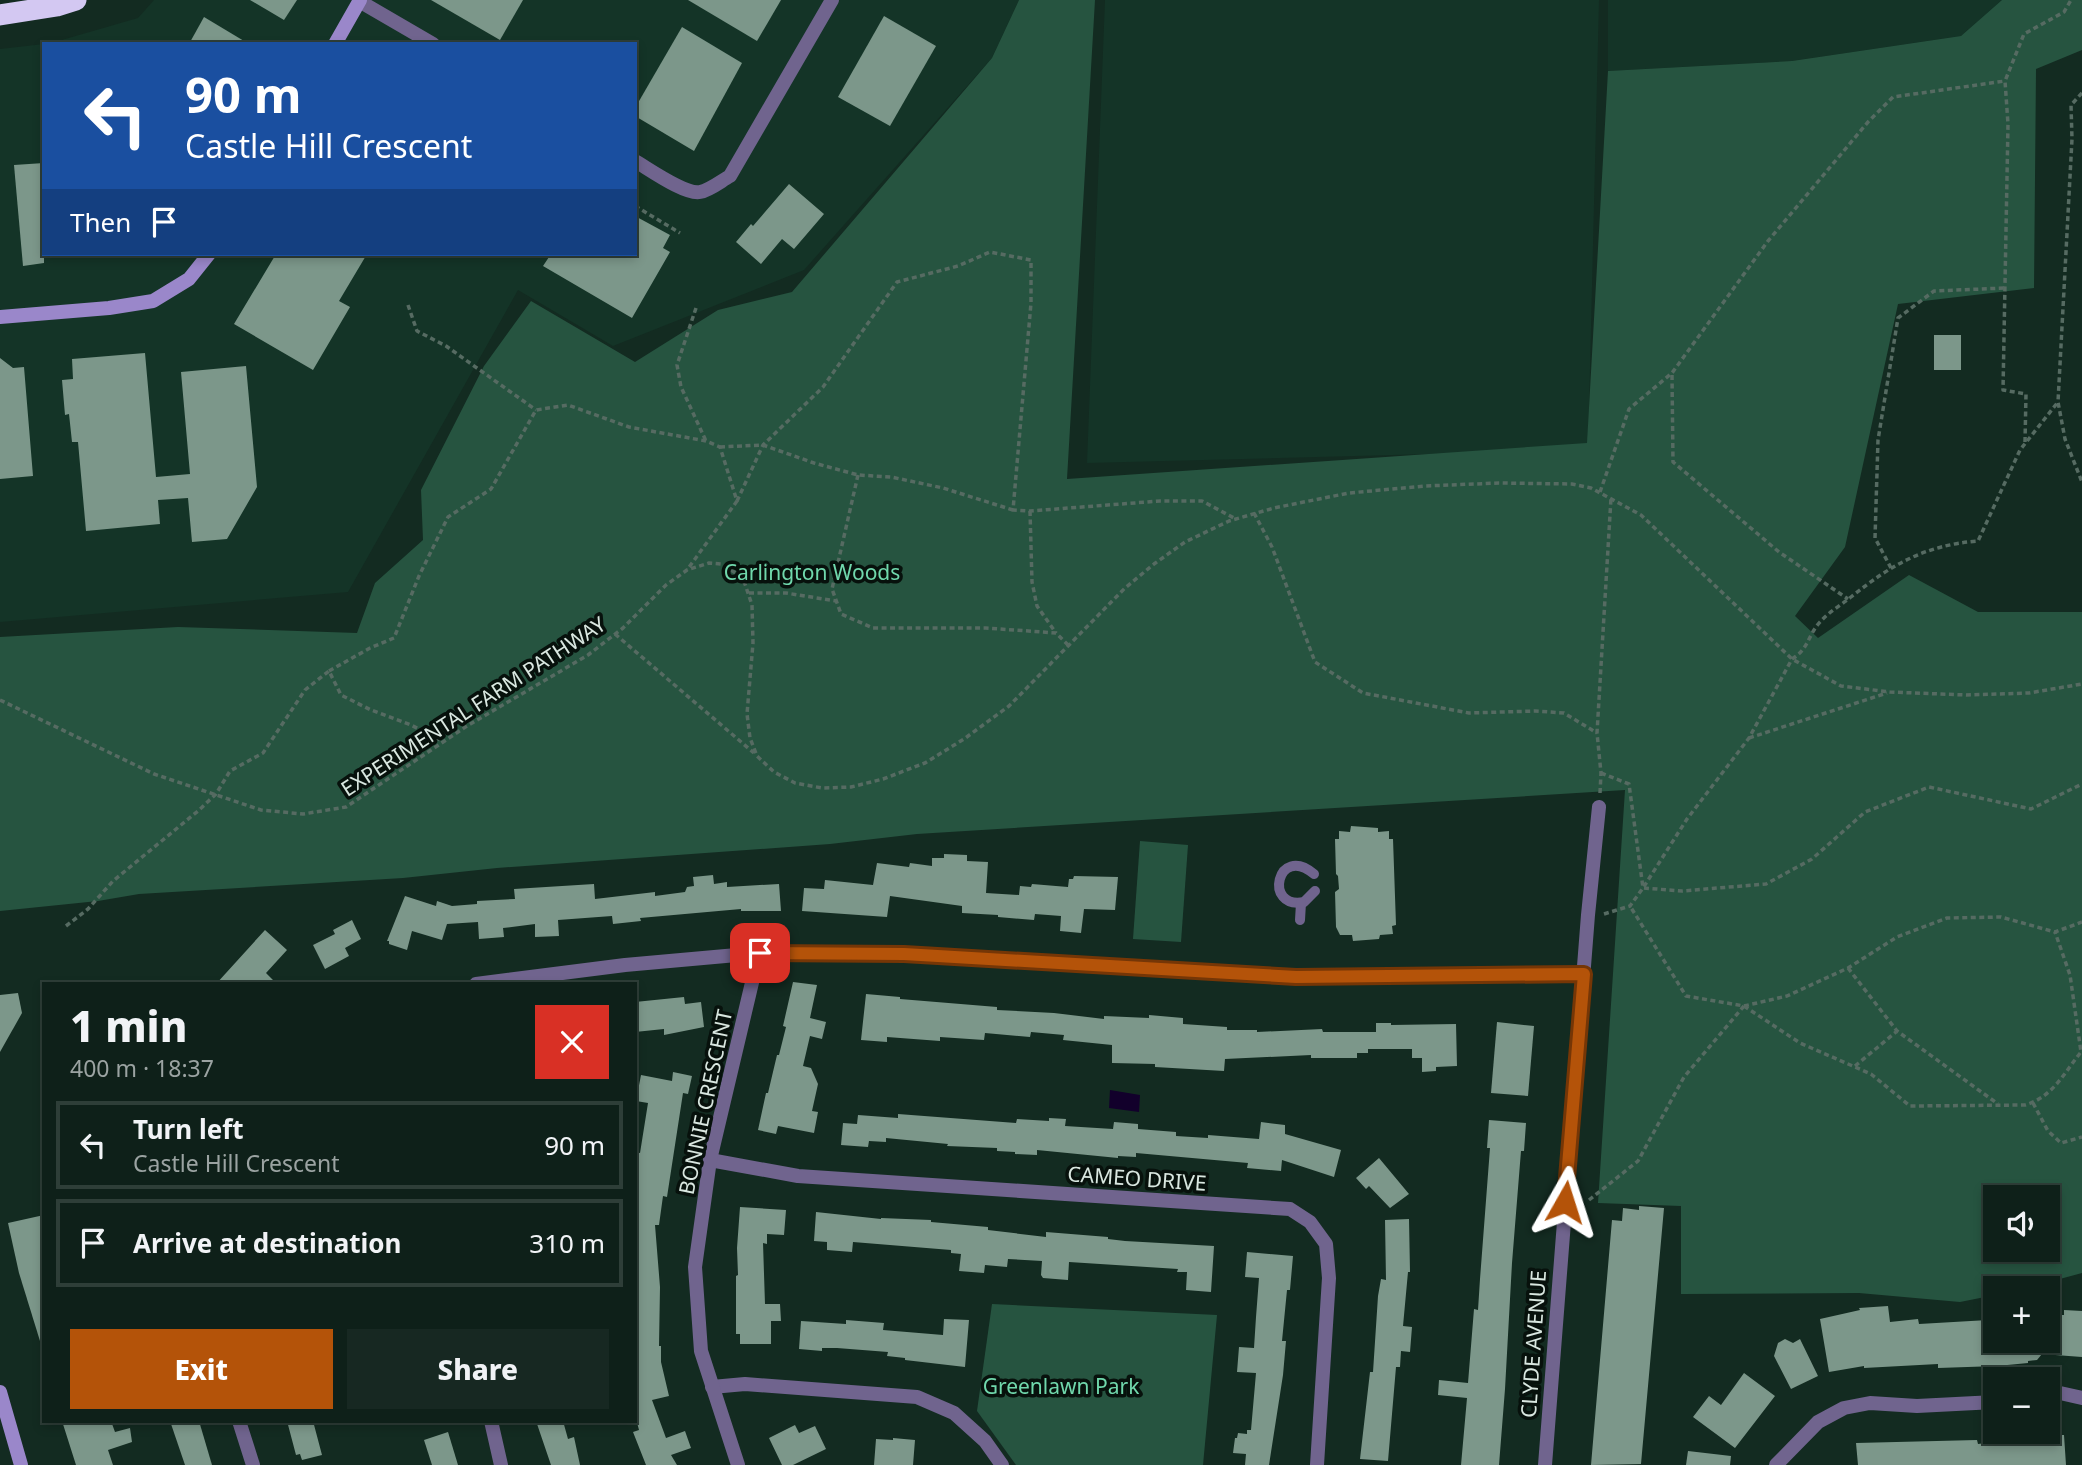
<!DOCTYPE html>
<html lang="en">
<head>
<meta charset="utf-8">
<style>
	body { margin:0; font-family:"Noto Sans",sans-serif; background:#172822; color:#f1f3f6; height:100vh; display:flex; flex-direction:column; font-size:26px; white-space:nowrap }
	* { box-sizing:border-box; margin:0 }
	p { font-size:23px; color:#9ba3a2 }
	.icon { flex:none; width:38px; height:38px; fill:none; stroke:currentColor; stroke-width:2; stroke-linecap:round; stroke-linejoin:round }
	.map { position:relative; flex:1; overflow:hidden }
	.side { position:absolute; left:42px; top:982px; width:595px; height:441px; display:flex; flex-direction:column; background:#0e2019; border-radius:0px; box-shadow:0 4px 10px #0003,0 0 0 2px #2e3e38 }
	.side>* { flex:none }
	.hud { position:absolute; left:42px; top:42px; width:595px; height:214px; border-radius:0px; box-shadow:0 4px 10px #0003,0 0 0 2px #2e3e38; background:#1a4fa0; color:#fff; overflow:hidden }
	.fabs { position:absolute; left:1983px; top:1185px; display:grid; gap:14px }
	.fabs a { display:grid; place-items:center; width:77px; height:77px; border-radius:0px; background:#0e2019; box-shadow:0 4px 10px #0003,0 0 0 2px #2e3e38; font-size:35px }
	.pin { position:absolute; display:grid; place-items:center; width:60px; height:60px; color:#fff; margin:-30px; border-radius:14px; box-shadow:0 4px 10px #0006 }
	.me { position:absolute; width:77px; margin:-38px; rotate:6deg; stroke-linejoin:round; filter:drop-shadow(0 0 5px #0008) }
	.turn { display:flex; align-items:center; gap:24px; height:147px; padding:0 28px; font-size:32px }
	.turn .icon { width:91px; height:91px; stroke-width:2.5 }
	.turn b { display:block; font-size:49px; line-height:60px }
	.then { display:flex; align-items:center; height:66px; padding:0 28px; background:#0003; gap:14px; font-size:26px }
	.round { display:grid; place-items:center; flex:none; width:74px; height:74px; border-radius:0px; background:#172822 }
	.head { display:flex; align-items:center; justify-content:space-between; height:119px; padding:0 28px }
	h1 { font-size:42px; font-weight:800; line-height:52px }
	.action { display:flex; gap:14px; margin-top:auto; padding:14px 28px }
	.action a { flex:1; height:80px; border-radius:0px; background:#b45309; color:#fff; font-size:28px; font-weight:800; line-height:80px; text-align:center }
	.action a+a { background:#172822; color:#f1f3f6 }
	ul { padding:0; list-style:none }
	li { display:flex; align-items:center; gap:21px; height:88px; margin:0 14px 10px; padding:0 14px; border:4px solid #2e3e38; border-radius:0px }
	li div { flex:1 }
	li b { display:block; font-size:26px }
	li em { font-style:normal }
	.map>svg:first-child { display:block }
	.built { fill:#143427 }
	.green { fill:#265440; fill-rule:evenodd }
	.water { fill:#12002b }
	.building { fill:#7c978a }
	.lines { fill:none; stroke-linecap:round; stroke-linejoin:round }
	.path { stroke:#566b62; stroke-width:3.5; stroke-dasharray:5 3.5; stroke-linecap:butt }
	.lane { stroke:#70648e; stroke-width:10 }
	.street { stroke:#70648e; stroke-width:14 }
	.secondary { stroke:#9a87ca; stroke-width:14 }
	.highway { stroke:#d3c8f2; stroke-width:21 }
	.route-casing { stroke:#753606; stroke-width:18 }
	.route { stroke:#b45309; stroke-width:12 }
	.labels { text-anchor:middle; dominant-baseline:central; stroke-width:7; stroke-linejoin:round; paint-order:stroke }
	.park-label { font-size:21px; fill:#70d8ac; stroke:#07110c }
	.street-label { font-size:21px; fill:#d9e7e0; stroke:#07110c }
</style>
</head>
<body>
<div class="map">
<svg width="2082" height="1465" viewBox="0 0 2082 1465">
	<rect width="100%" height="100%" fill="#132b21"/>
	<g class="built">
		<path d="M154,0H1019L992,58L804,270L613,346L518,290L348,592L0,622V49L44,44V254H635V44H48L138,18Z"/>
		<path d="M1105,0H1599L1588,450L1087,463Z"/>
		<path d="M1608,0H2002L1961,36L1792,61L1608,71Z"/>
	</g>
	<g class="green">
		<path d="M1019,0H1095L1067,479L1587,443L1608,71L1792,61L1961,36L2002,0H2082V50L2036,69L2034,288L1898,304L1845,547L1795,616L1818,638L1909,575L1978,612H2082V1273L2026,1288H1995V1295L1960,1302L1859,1293L1681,1294V1206L1598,1203L1625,790L917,834L830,844L497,868L403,878L139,894L98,901L0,911V637L178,627L357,633L375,583L423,540L421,490L484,366L531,301L635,362L718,310L792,292L992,58ZM1995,1197H2048V1250H1995Z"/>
		<path d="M1140,841L1188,845L1181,942L1133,939Z"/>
		<path d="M992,1304L1217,1315L1203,1465H1016L977,1411Z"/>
	</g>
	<path class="water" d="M1110,1090L1140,1095L1139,1112L1109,1108Z"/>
	<g class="building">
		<path d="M250,0H297L284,20Z"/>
		<path d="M431,0H523L500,40Z"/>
		<path d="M688,0H781L757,41Z"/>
		<path d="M884,16L936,46L890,126L838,97Z"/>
		<path d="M204,17L249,44H189Z"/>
		<path d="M682,27L742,63L694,151L635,116V108Z"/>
		<path d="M44,163V263L23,266L14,165Z"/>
		<path d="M789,184L824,214L794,249L782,239L761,264L736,242L751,224L753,226Z"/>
		<path d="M635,216L670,235L663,248L670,252L632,318L543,266L551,254H635Z"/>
		<path d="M276,254H367L339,301L350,307L313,370L234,324Z"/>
		<rect x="1934" y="335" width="27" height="35"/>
		<path d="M145,353L156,477L190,474L181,372L246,366L257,487L227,539L192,542L188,498L158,500L160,524L86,531L78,442H72L69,414L65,415L62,380L73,379L72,359Z"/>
		<path d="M0,358L13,368L24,367L33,476L0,479Z"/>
		<path d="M1351,826L1378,828V832L1389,831V839H1393L1396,925L1392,926L1393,934L1380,935L1379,939L1353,941L1352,935H1340L1336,927L1335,892L1339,889L1338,876L1336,874L1335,839H1339V831L1350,832Z"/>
		<path d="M944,854L967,855V861L988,862L986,893L1019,895L1020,886L1031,887L1032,884L1068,887L1069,879H1073L1074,876L1118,877L1115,910L1084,909L1081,933L1060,931L1061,916L1035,914L1034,920L998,917V915L962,913V906L890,896L887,917L802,911L804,888L824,889L825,880L873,885L877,863L909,867L910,863L932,866V858H944Z"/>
		<path d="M713,875L714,884L727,882V887L779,884L781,911H741V909L640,918L641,921L613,924L612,916L558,920L559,936L535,937V924L503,928L504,937L479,939L478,922L447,924L442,940L412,931L407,950L389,944V941H387L405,896L436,906L437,901L452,906L477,904V901L515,899L514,889L594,884L595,899L655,892V896L685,892L687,887L694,886L693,877Z"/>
		<path d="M352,920L361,939L345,948L349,956L325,969L313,945L335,934L333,930Z"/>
		<path d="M265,930L287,950L266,973L277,984H216Z"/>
		<path d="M793,982L817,985L810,1018L826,1022L822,1039L810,1036L803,1066L811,1068L818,1084L812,1111L818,1112L814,1133L778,1126L776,1134L758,1130L766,1093H768L777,1055H779L786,1027L783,1026Z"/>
		<path d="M18,993L22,1013L0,1052V995Z"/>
		<path d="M866,994L900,997V999L997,1007V1010L1054,1013L1104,1019V1016L1149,1018V1015L1183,1018V1024L1227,1027V1030H1257V1032L1322,1029L1323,1032H1376V1023H1391V1025L1456,1024L1457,1066L1436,1067V1071L1422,1072V1058H1412V1049H1368V1053H1357V1058H1311V1055L1225,1059L1224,1071L1155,1067V1064L1112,1063V1045L1063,1040L1064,1035L1031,1032L1030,1037L985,1033L984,1040L940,1037V1041L887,1037V1042L861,1040Z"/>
		<path d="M684,997L685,1004L701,1002L704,1027L664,1035V1029L635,1032V1002Z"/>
		<path d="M1497,1022L1534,1026L1528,1096L1491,1093Z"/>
		<path d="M673,1072L692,1076L688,1094L683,1093L667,1197L663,1196L659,1225H655L660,1287L659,1346H661V1362L669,1396L652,1400L666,1438L685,1431L691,1448L671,1455L677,1465H646L633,1432L639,1430L635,1415V1152L640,1153L648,1103L636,1101L641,1075L672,1081Z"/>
		<path d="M898,1114L1016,1123L1017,1119L1049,1121V1118L1066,1119L1065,1126L1113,1129L1114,1122L1138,1124V1129L1176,1132V1136L1208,1138V1135L1259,1139L1261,1122L1285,1125V1134L1341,1150L1334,1177L1282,1160L1281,1171L1247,1168L1248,1163L1136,1153V1157L1118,1156V1158L1037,1150V1155L1015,1154V1152L997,1151V1148L947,1146L948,1144L886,1138V1142L869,1141L868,1147L841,1145L843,1123L857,1124L858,1115L898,1118Z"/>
		<path d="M1489,1120L1526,1123L1524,1151H1521L1512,1263L1505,1389L1499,1465H1461L1467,1398L1438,1395L1439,1380L1468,1383L1474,1309L1478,1310L1480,1279L1490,1148H1487Z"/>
		<path d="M1379,1158L1409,1194L1390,1208L1369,1186L1366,1189L1356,1178Z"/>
		<path d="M1639,1206L1664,1208L1641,1464L1591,1465L1612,1220L1622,1221L1623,1208L1639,1210Z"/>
		<path d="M740,1207L786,1210L784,1235L767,1234V1244L763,1243L765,1304H780L781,1321H771V1344H740V1334H736V1276L738,1275L737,1248Z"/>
		<path d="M816,1212L881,1219V1218L931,1220V1222L988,1227V1230L1046,1237V1232L1108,1237V1239L1125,1241L1214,1246L1211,1292L1186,1290L1187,1272H1177L1178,1269L1069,1262L1068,1280L1043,1278L1041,1275L1042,1261L1008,1259L1007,1267L985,1265L984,1273L959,1271L961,1254L951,1253V1250L853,1242L852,1252L827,1250V1242L814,1241Z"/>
		<path d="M44,1215V1340L40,1341L19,1273L8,1223Z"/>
		<path d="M1409,1219L1410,1272H1408L1403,1326L1412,1327L1410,1352L1401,1351L1400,1367H1396L1388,1461L1360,1459L1370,1372H1373L1378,1296L1381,1279L1386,1280L1385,1220Z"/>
		<path d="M1247,1252L1293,1256L1290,1290H1287L1282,1341H1286L1283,1375L1269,1465H1245L1246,1454L1233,1453L1235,1438H1237L1238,1433L1247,1434V1430H1251L1256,1373L1237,1372L1239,1347L1254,1348L1256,1317L1259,1278L1245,1277Z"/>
		<path d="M1888,1306L1890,1322L1918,1319L1919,1324L1988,1320V1322H1995V1340H2052L2054,1315H2064V1310L2082,1311V1357L2042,1354L2037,1360L2028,1361V1363L1997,1366L1938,1368V1364L1864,1368V1366L1829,1372L1820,1319L1860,1310L1859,1308Z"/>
		<path d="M944,1319L969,1320L965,1367L905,1360V1358L887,1356L888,1352L837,1348H822V1351L799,1349L801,1321L846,1324V1320L884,1323L883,1330L943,1335Z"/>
		<path d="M1785,1339L1793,1343L1800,1339L1818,1376L1791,1389L1774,1356L1778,1343Z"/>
		<path d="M1744,1373L1775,1396L1735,1448L1693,1417L1709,1396L1721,1405Z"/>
		<path d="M62,1421H111L115,1432L130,1428L132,1442L108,1450L113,1465H76Z"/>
		<path d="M170,1421H199L212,1465H185Z"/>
		<path d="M287,1421H313L322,1455L302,1460L300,1454L296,1455Z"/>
		<path d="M536,1421H563L568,1439L574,1437L580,1465H551Z"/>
		<path d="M795,1425L799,1433L815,1426L826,1449L793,1465H782L769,1438Z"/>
		<path d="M448,1432L458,1465H432L424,1440Z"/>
		<path d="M2053,1435H2064L2066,1465H1858L1856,1443L1977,1440L1978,1444Z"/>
		<path d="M893,1438L915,1440L913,1465H874L876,1439L893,1440Z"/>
		<path d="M1688,1451L1731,1456L1730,1465H1686Z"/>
	</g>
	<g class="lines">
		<g class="path">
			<path d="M2082,93L2071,105L2072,139L2058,402L2065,439L2082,482"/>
			<path d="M635,206L680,233"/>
			<path d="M408,305L417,331L446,346L536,410"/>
			<path d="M696,308L677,365L681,387L706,441"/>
			<path d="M1672,375L1673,462L1779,552L1848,599"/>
			<path d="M2025,442L2026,394L2003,390L2008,124L2005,81L2024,34L2064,12L2071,0"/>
			<path d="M720,447L763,445L814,463L858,475L891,477L943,488L1013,510"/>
			<path d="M858,475L832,589L841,614L873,628H986L1056,633L1069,646"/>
			<path d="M1600,492L1629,409L1672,373L1768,241L1868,122L1893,97L2005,81"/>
			<path d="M737,501L763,445L823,387L897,282L958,266L990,252L1031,260V303L1013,510L1030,511L1160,501H1202L1234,518"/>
			<path d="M1030,511L1032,582L1037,606L1056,633"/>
			<path d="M1254,513L1272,547L1315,662L1363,693L1469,713L1535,711L1564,713L1597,733"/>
			<path d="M1891,568L1875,538L1878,440L1898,318L1934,291L2005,288"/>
			<path d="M749,593H786L836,601"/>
			<path d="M615,634L754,753"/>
			<path d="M329,671L370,648L394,638L419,576L448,517L491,489L536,410L568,405L629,427L706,441L720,447L737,501L687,570"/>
			<path d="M0,700L154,774L261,810L303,814L346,807L467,726L588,655L623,628L666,585L687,570L709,563L721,564L739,575L745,584L752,605L753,643L747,714L750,738L757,756L774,772L795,783L822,788L851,787L883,779L925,763L964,739L1009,706L1125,588L1154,564L1185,542L1229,521L1274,508L1349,493L1425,486L1499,483L1572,484L1591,488L1641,515L1792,659L1841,686L1890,692L1966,695L2029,693L2082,684"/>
			<path d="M1749,738L1887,693"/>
			<path d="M1601,773L1629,784L1643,888L1682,891L1766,884L1812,859L1865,812L1929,787L2031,809L2082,784"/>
			<path d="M1600,793L1601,773L1597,733L1611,498"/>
			<path d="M1604,914L1630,906L1643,888L1687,819L1749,738L1792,659C1809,649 1808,634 1821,621C1829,612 1841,605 1851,597C1891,565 1925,545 1978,541L2020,450L2058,402"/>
			<path d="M66,926L88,909L113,881L198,811L216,794L230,771L263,753L305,690L329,671L341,695L371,710L411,725L444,742"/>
			<path d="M1848,968L1897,1031L1998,1104"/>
			<path d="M1744,1006L1800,1043L1871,1074L1910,1106L2025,1105C2053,1097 2064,1073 2081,1052L2070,975L2055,932"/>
			<path d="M1744,1006L1787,996L1848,968L1897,937L1947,918L2001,917L2055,932L2082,922"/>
			<path d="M1855,1066L1896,1032"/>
			<path d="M2033,1103L2048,1131L2061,1143L2082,1137"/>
			<path d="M1589,1200L1638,1161L1684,1077L1744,1006L1686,996L1630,906"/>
		</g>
		<g class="lane">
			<path d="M1314,874C1277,843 1263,910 1304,902L1315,891"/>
			<path d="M1300,920L1301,903"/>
		</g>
		<g class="street">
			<path d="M359,1L433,44"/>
			<path d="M635,161C649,169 685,195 700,192C710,190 721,181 730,176L832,0"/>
			<path d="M476,984L625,965L759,953L904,954L1296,977L1584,974"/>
			<path d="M710,1160L798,1176L1290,1209L1310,1222L1326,1244L1329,1278L1317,1465"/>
			<path d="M712,1387L745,1384L917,1397L954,1413L985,1441L1002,1465"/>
			<path d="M2048,1396L2060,1393L2082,1398"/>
			<path d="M239,1421L253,1465"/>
			<path d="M491,1421L501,1465"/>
			<path d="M738,1465L701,1351L695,1267L710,1160L759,953"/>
			<path d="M1545,1465L1588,915L1599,807"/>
			<path d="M1776,1465L1818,1422L1844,1408L1870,1403L1917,1406L1995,1402"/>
		</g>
		<g class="secondary">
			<path d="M335,44L360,0"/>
			<path d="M0,317L109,308L153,301L189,279L209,254"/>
			<path d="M0,1392L21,1465"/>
		</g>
		<path class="highway" d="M0,15L57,6L76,0"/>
	</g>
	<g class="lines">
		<g class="route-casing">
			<path id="route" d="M760,953L904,954L1296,977L1584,974L1565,1202"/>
		</g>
		<use href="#route" class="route"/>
	</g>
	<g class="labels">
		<g class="park-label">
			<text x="812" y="572">Carlington Woods</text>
			<text x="1061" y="1386">Greenlawn Park</text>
		</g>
		<g class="street-label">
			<text transform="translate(473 706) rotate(-33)">EXPERIMENTAL FARM PATHWAY</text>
			<text transform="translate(705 1102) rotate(-78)">BONNIE CRESCENT</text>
			<text transform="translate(1137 1178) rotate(4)">CAMEO DRIVE</text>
			<text transform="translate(1533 1344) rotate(-86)">CLYDE AVENUE</text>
		</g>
	</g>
</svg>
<div class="fabs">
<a><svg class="icon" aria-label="sound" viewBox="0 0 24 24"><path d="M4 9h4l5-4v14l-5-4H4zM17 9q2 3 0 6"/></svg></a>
<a>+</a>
<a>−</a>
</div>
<div class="pin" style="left:760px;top:953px;background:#d93025"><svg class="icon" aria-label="arrive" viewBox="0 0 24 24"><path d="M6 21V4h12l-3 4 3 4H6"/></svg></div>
<svg class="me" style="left:1565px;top:1202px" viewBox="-20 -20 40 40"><path d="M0-17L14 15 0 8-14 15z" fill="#b45309" stroke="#fff" stroke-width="4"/></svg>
<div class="hud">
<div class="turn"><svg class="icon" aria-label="left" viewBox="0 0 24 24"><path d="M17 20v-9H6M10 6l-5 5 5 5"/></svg><div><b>90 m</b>Castle Hill Crescent</div></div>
<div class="then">Then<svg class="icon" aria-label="arrive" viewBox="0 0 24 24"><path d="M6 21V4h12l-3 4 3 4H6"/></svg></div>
</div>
<section class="side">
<div class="head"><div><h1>1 min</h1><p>400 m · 18:37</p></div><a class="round" style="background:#d93025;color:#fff"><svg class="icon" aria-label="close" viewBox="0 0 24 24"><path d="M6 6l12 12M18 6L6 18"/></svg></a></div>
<ul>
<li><svg class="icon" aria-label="left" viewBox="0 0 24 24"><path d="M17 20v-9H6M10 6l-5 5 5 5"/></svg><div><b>Turn left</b><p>Castle Hill Crescent</p></div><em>90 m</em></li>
<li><svg class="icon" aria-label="arrive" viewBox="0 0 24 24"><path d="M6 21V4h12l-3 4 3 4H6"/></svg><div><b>Arrive at destination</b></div><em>310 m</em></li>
</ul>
<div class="action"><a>Exit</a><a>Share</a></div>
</section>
</div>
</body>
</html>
